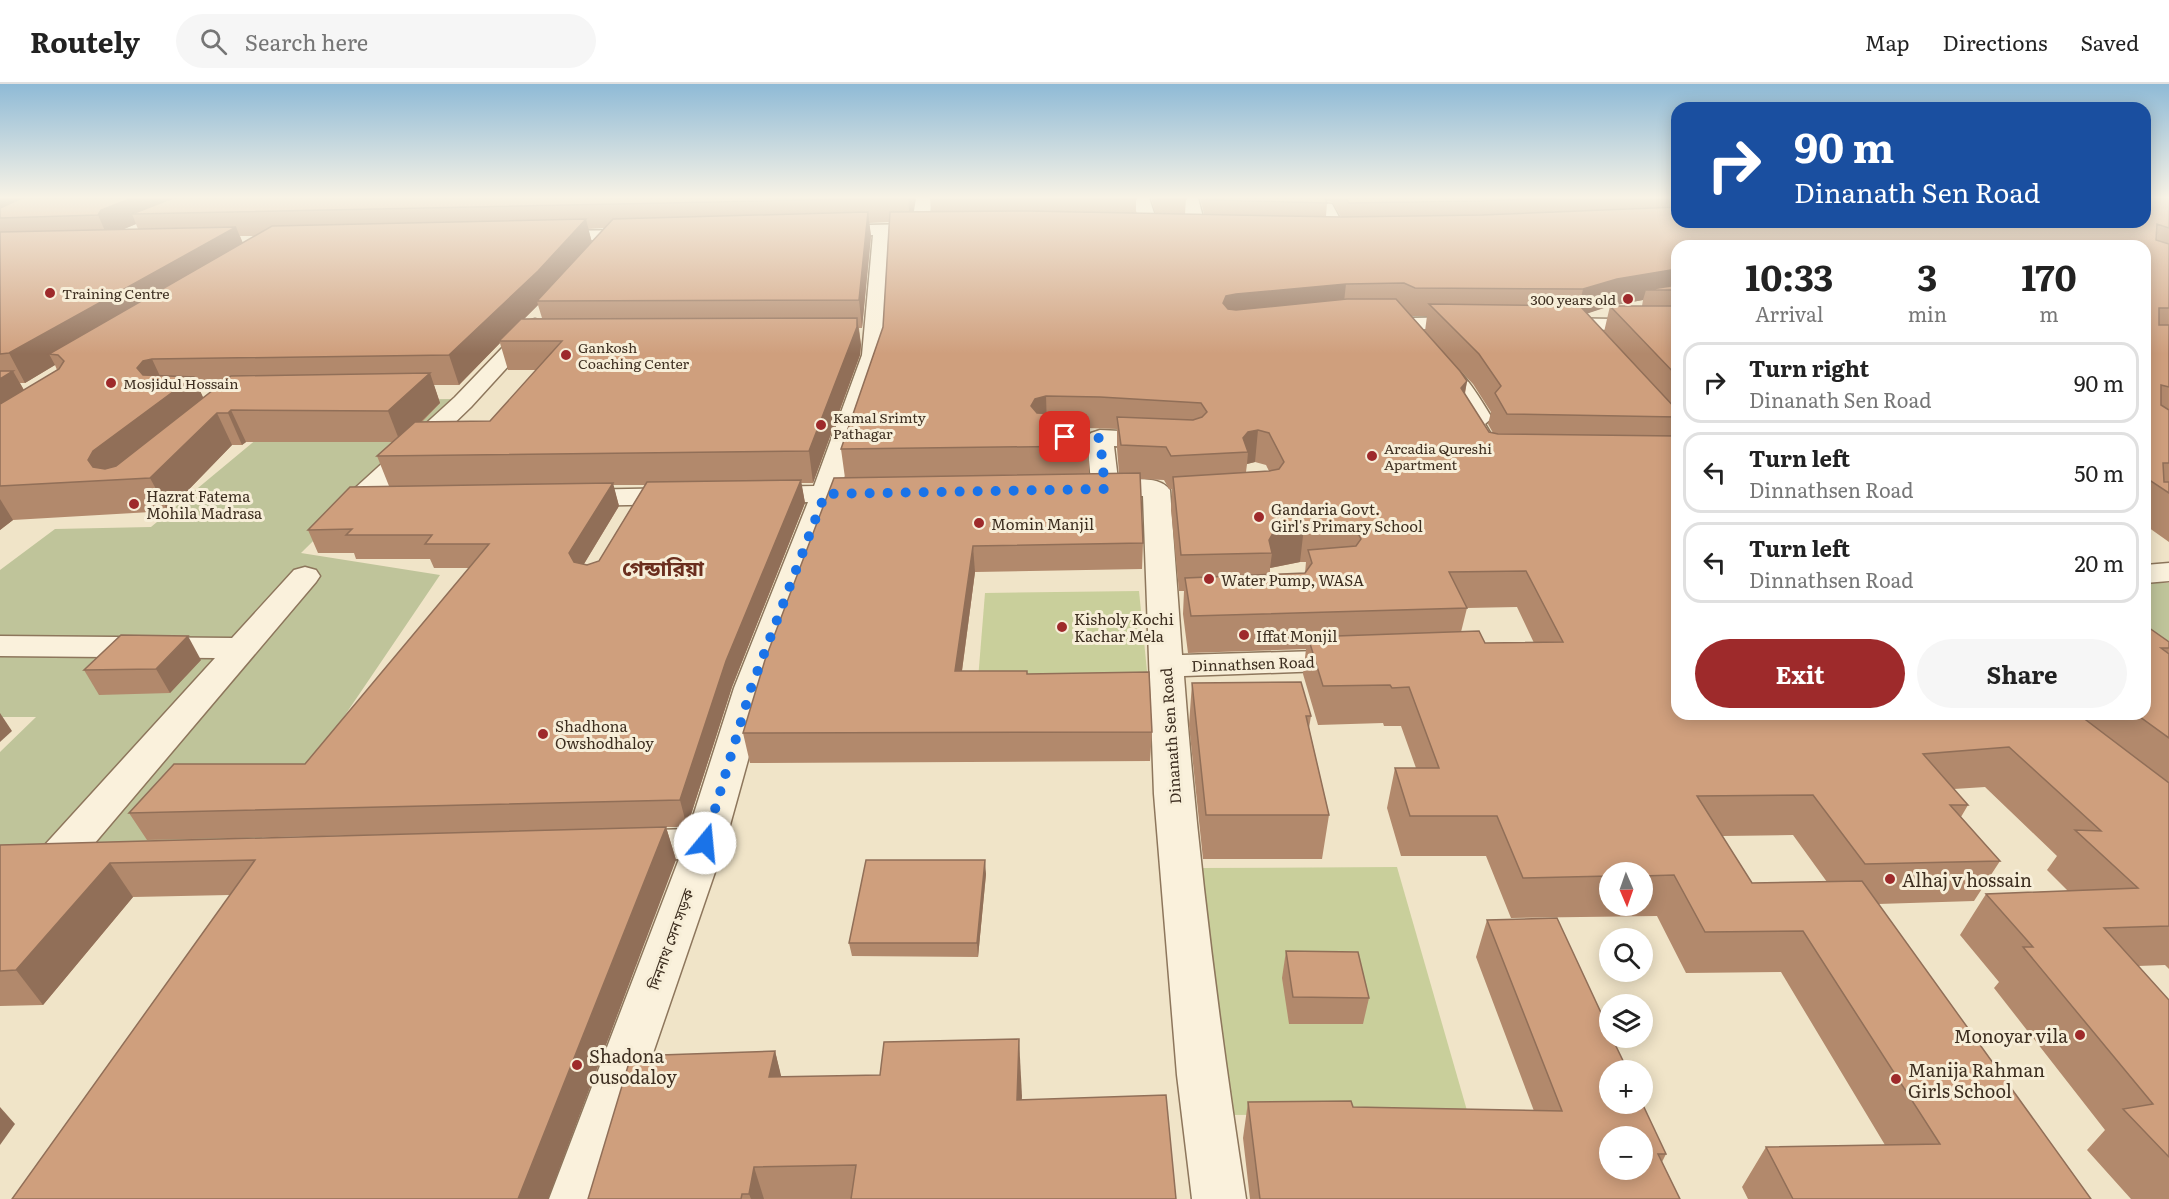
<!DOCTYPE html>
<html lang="en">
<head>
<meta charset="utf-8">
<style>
	body { margin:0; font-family:Literata,"Noto Sans Bengali",serif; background:#f6f6f6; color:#222; height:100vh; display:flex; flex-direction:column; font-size:22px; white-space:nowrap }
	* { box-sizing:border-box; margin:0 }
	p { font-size:20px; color:#767676 }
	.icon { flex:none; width:33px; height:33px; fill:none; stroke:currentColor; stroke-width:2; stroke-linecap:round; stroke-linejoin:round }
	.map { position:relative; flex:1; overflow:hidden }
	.side { position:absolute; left:1671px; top:156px; width:480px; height:480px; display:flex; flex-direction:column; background:#fff; border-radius:18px; box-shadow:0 3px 15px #0003 }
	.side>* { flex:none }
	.banner { position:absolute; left:1671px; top:18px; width:480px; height:126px; border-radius:18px; box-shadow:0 3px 15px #0003; background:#1a4fa0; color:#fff; overflow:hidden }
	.needle { width:39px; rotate:178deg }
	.tools { position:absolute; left:1599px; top:778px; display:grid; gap:12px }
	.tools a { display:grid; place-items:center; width:54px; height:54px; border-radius:50%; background:#fff; box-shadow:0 3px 15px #0003; font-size:30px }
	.pin { position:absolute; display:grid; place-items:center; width:51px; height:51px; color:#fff; margin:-26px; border-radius:12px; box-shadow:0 3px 9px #0006 }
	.me { position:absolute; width:66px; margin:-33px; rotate:17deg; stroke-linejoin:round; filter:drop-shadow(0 0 4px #0008) }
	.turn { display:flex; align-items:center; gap:21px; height:126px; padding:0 24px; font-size:27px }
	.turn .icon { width:78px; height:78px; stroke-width:2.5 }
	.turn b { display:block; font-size:42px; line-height:51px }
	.eta { display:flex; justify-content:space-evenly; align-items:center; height:102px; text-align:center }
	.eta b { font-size:36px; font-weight:700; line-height:42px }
	.primary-button { display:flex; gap:12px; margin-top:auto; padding:12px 24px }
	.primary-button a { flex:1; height:69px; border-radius:36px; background:#9e2a2b; color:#fff; font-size:24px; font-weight:700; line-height:69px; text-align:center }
	.primary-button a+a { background:#f6f6f6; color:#222 }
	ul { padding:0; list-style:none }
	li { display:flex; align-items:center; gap:18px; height:81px; margin:0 12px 9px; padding:0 12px; border:3px solid #e0e0e0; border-radius:18px }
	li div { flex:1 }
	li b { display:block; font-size:22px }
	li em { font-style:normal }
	header { display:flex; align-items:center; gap:36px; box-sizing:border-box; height:84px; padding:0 30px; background:#fff; border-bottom:2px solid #e0e0e0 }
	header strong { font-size:28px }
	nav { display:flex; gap:33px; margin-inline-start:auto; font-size:21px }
	.search { width:420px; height:54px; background:#f6f6f6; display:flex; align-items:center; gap:15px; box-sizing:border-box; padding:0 21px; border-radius:33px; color:#767676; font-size:22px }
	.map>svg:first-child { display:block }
	.green { fill:#c9cf9b }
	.cemetery { fill:#bfc49a }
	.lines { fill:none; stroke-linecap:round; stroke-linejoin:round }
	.minor-casing { stroke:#8d765c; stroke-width:3 }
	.minor { fill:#faf1dc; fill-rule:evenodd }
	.wall { fill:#b2896c; fill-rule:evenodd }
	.shaded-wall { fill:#916f58 }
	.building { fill:#cf9f7d; stroke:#916f58; stroke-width:1.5; fill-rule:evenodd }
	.route { stroke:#1a73e8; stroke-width:10; stroke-dasharray:0 18 }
	.poi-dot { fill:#9e2a2b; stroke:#f7eed8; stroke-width:2 }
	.labels { text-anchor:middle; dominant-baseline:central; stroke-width:6; stroke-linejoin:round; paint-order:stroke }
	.far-poi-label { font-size:14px; fill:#3d2e20; stroke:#f7eed8; text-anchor:start }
	.poi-label { font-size:15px; fill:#3d2e20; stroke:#f7eed8; text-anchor:start }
	.street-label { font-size:15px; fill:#3d2e20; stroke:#f7eed8 }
	.near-poi-label { font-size:18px; fill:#3d2e20; stroke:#f7eed8; text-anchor:start }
	.district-label { font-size:21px; font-weight:bold; fill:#6b2e1e; stroke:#f7eed8 }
</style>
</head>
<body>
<header>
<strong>Routely</strong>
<div class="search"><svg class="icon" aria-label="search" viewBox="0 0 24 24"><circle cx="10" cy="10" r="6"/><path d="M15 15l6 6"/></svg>Search here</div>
<nav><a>Map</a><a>Directions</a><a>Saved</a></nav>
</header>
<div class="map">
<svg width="2169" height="1115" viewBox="0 0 2169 1115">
	<rect width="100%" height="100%" fill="#f0e4c8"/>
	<g class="green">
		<path d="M1139,507L1149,607L977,608L985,509Z"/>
		<path d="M1397,783L1468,1030L1229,1031L1201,784Z"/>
	</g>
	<g class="cemetery">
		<path d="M457,315L301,469L440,491L257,761L0,764V668L36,633H0V486L55,445L151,443L304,316Z"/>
		<path d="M2145,499H2169V658L2145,630Z"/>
	</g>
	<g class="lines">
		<g class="minor-casing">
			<g id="minor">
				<path d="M916,114H932L929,140L940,141L943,145L940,149L934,150L890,151L884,271L842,401H872L882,403L886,409L882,415L836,418L768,604L725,759L603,1115H549L679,775L626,777L612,772L606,762L612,752L626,747L689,745L734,604L808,418L759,419L749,417L745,411L749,405L759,403L814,402L862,271L873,151L824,152L818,151L815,147L818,143L824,142L912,140Z"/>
				<path d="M1133,114H1149L1156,135L1152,150H1140L1137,146L1138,135Z"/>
				<path d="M1182,114H1198L1205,141C1199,149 1192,153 1182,151L1179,147L1187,139Z"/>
				<path d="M1269,114H1285V116L1332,120L1348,150L1345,154H1333L1320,128L1272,123Z"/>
				<path d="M643,146L649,147L652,151L649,155L545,157L539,156L536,152L539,148L545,147Z"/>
				<path d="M1471,233L1478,235L1481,239L1478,243L1405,246L1398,244L1395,240L1398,236L1405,234Z"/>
				<path d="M1553,234L1677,236V248L1546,244L1543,240L1546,236Z"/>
				<path d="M535,235L542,237L546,241L542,245L471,323L383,408L402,411L406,417L402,423L392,425L356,421L350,411L354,405L455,313L528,237Z"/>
				<path d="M1434,270C1458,276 1480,314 1492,334L1485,340L1499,364L1495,369L1486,372L1477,369L1457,334L1464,328L1453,310L1423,277L1426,272Z"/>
				<path d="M1100,346L1161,349L1170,352L1174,357L1170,362L1161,365L1114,362L1118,396C1134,396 1159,391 1170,406L1182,571L1350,566L1362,569L1367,576L1362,583L1350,586L1184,592C1197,767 1219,941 1246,1115H1192L1177,991L1154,710L1143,412L1095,413L1085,411L1081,405L1085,399L1091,398L1087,354L1091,349Z"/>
				<path d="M683,404L693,406L697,412L693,418L683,420L573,422L563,420L559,414L563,408L573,406Z"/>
				<path d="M2169,479V497L2145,499V481Z"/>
				<path d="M305,483L316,486L320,492L316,498L72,786L57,790L42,786L36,775L42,764L215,574L0,572V552L232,554L294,486Z"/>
			</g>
		</g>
		<use href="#minor" class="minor"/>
	</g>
	<g class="wall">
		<path d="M0,114H916L912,128H931L930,114H1136V129H1155L1151,114H1186L1185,130H1204L1200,114H1677V138H2145L2169,114V458L2145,441V162H1677V630H2145V541L2169,558V885L2165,881L2138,882L2169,916V1115H2131L2087,1066L2105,1046L1994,904L1999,898L1960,851L1986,810L2068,807L2047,786L2057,772L1985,703L1954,705L1968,721L1961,733L2000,777L1974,817L1878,820L2091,1115H1748L1742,1103L1766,1063L1885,1061L1781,888L1686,889L1657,832L1511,834L1486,772H1401L1387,724L1395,684H1416L1401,642H1384L1383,639L1318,641L1303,590L1306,565L1188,569L1183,530L1184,507H1179L1171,426L1172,405H1169L1164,396L1140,395L1143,459L1142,485L975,488L962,587L1027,590L1152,648L1150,677L750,679L743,649L845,394L841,365L883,243L889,138L869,139L871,152L862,244H859L861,261L860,271L813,399H801L805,419L732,603L687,743H666L676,776L229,811L133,813L43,921L0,922V761L460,749L147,756L129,729L305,680L469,484H434L430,475H356L354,469H318L308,446L389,402L377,372L392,358H246L242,361H232L168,427L13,436L0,446ZM1326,117L1332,118L1341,133L1326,132L1327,119ZM136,140L138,145H124ZM604,144L592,158L588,145ZM240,152H255L243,159ZM1643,216L1642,222H1610L1604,248L1587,229L1610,222ZM538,221L542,234L524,235ZM1411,232H1427L1425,247ZM500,259L508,286H536L490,337L422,338L440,319L434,301H459ZM55,281L57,286L24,306L20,299H25ZM1455,281L1473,300L1491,328L1488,340L1493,349L1489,348L1465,310L1467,297ZM199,304H216L203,314ZM1087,344L1117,345V364L1119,389L1089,390V362ZM1255,378L1266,381L1269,387L1246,388L1247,380ZM613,401H645L599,477L587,481L584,480L619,422ZM1300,478H1306L1305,489L1270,491V484ZM1517,523L1534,559H1485L1461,548L1467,524ZM1793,751L1827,798L1752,799L1722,752ZM1610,789H1642V822H1610Z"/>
		<path d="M201,576L170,609L99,611L84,586Z"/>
		<path d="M1192,599L1311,632L1309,644L1329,731L1322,775H1203L1189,641Z"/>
		<path d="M986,790L978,873L852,872L849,859Z"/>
		<path d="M1487,836L1666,1070L1662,1078L1680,1115H1250L1243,1054L1248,1018L1353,1023L1534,1027L1476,873Z"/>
		<path d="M1286,867L1369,914L1363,940H1289L1282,894Z"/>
		<path d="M775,967L781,993L1022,1016L1176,1115H588Z"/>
	</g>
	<g class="shaded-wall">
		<path d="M0,114H48L0,134Z"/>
		<path d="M132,114H175L132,130L136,140L112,150L109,156L98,131L101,126Z"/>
		<path d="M908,114H916L910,138Z"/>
		<path d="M868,128L871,152L862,244L859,216Z"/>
		<path d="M586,135L592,159L537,217L538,221L502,257H499L500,259L459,301L449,271Z"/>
		<path d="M236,143L246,167L49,270L55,281L25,299L9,269Z"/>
		<path d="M1677,185V206H1646L1643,216L1610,222L1577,233L1583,205L1617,195Z"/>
		<path d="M1346,200L1343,227L1234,238L1223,219L1226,212L1236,210Z"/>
		<path d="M857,234L861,261L860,271L813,399L809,367Z"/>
		<path d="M152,275L166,305L157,307L137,284L143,277Z"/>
		<path d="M13,287L30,317L0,336V295Z"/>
		<path d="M430,289L440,319L400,358L388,327Z"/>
		<path d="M193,293L208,323L99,397L88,376L93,367Z"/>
		<path d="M1467,297L1461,328V304Z"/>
		<path d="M1046,312L1047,343L1031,322L1035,315Z"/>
		<path d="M231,326L246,358L242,361L228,329Z"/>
		<path d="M217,329L232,361L168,427L150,394Z"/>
		<path d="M1258,346L1255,378L1247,380L1248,368L1243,354L1248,348Z"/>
		<path d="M801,396L805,419L732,603L687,743L680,716L726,577Z"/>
		<path d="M613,399L619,422L576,493L569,469Z"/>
		<path d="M0,415L13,436L0,446Z"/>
		<path d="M1304,443L1300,478L1270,484L1272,469L1269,456L1273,449Z"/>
		<path d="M973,462L975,488L958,616L955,587Z"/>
		<path d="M188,552L201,576L170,609L156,585Z"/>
		<path d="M0,629L12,647L0,658Z"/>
		<path d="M666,743L676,776L548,1115H518Z"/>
		<path d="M985,776L986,790L978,873L977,859Z"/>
		<path d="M110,779L133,813L43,921L16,886Z"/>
		<path d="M1019,955L1022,1012L1020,1073L1017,1016Z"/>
		<path d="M775,967L789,1024L769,993Z"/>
		<path d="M0,1023L15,1040L0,1061Z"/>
		<path d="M754,1083L764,1115H751L749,1110Z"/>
	</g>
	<g class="building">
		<path d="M22,114H132L101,126L98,131L0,134V124Z"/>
		<path d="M173,114H908L132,130Z"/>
		<path d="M996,114H1136V115Z"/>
		<path d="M1157,114H1186V115H1158Z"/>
		<path d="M1207,114H1325L1327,119L1207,116Z"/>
		<path d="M1346,114H1557L1481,117L1349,119Z"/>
		<path d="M2145,114H2169V144L2157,140L2156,156L2169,160V224H2159V241H2169V303L2161,301V321L2169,326V379H2163L2164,398H2169V409L2145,393V162H1677V185L1617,195L1583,205L1415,204L1404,199L1346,200L1236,210L1226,212L1223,219L1228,225L1236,226L1347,215H1396L1460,287L1467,297L1461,304L1489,348L1498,350L1677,352V630H2078L2169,699V842L2104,844L2169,916V1073L2123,1025L2153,1020L2023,863H2033L1986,810L2138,804L2075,746L2101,747L2009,663L1923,670L1968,721H1950L2000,777L1865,780L1813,711L1697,712L1752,799L1862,797L2091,1115H1793L1766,1063L1940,1060L1803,847L1705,848L1674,791L1642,792V789H1610V792L1523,794L1497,732H1410L1395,684H1439L1409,603L1392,604L1390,601L1323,602L1308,553L1479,547L1485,559L1563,558L1526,487L1449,488L1467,524L1191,532L1185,494L1305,489L1312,479L1308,466L1356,462L1361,455L1356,446L1336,443H1304L1273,449L1269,456L1272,469L1181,471L1173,393L1269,387L1279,385L1284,378L1269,349L1258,346L1248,348L1243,354L1248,368L1171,372L1166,363L1121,361L1117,333L1193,336L1202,333L1207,328L1201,319L1100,313L1046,312L1035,315L1031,322L1037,329L1086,331L1089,362L841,365L883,243L890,128L1027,127L1342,133L1482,131L1677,123V138H1717L1720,139H1745V138H1932L1935,139H1961L1963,138H2115L2118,139H2143L2145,138Z"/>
		<path d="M868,128L859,216L537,217L613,135Z"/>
		<path d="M586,135L538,187L449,271L152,275L143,277L137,284L143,291L193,293L93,367L88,376L93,383L105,385L116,382L231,292L430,289L388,327L231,326L228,329H217L150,394L0,402V320L59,285L64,277L58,271L49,270L272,142Z"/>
		<path d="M236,143L9,269L0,270V148Z"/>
		<path d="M1677,201V206H1646Z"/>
		<path d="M1429,220L1580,222L1677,326V333L1507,330L1495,309L1501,302L1479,270Z"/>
		<path d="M1610,222H1677V292Z"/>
		<path d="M857,234V243L809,367L377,372L415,338L490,337L562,257H499L521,235Z"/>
		<path d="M0,287H13L0,295Z"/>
		<path d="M1140,389L1143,459L973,462L955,587H1027V590L1149,588L1152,648L743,649L765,576L834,394Z"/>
		<path d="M801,396L726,577L680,716L129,729L174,680H305L489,460H425L432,451H346L352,445L308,446L350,403L613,399L569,469L574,478L587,481L599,477L647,398Z"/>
		<path d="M2145,541L2169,558V564H2161L2169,570V654L2136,630H2145Z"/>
		<path d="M121,551L188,552L156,585L84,586Z"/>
		<path d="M1301,598L1311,632H1306L1329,731H1206L1192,599Z"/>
		<path d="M666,743L518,1115H12L255,776L110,779L16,886L0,887V761Z"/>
		<path d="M866,776H985L977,859H849Z"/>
		<path d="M1557,834L1610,948V954H1612L1628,987H1610V1020L1642,1019L1666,1070H1658L1680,1115H1260L1248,1018L1351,1017L1353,1023L1562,1027L1487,836ZM1610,1053H1642V1086H1610Z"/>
		<path d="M1286,867L1358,868L1369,914L1293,913Z"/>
		<path d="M1019,955L1017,1016L1166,1011L1176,1115H851L856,1081L754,1083L749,1110H742L741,1115H588L631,972L775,967L769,993L880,991L884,958Z"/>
	</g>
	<linearGradient id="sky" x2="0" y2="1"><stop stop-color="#8fbad6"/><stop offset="0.42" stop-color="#f8f3e6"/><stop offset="1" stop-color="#f8f3e6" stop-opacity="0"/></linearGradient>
	<rect width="2169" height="270" fill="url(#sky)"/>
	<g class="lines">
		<path class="route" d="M705,759L751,604L825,410L1105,405L1100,354L1065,353"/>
	</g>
	<g class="poi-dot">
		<circle cx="50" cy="209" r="6"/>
		<circle cx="1628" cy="215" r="6"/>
		<circle cx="566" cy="271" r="6"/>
		<circle cx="111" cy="299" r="6"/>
		<circle cx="821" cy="341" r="6"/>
		<circle cx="1372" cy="372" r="6"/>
		<circle cx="134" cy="420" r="6"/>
		<circle cx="1259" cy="433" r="6"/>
		<circle cx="979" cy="439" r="6"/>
		<circle cx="1209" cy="495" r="6"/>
		<circle cx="1062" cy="543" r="6"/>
		<circle cx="1244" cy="551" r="6"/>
		<circle cx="543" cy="650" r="6"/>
		<circle cx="1890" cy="795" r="6"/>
		<circle cx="2080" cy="951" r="6"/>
		<circle cx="577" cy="981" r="6"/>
		<circle cx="1896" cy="995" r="6"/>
	</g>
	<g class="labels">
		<g class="far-poi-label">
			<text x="62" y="209">Training Centre</text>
			<text x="1616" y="215" text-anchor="end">300 years old</text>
			<text x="578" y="263">Gankosh<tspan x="578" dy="16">Coaching Center</tspan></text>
			<text x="123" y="299">Mosjidul Hossain</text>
			<text x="833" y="333">Kamal Srimty<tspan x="833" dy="16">Pathagar</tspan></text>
			<text x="1384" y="364">Arcadia Qureshi<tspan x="1384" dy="16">Apartment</tspan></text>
		</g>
		<g class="poi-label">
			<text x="146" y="411">Hazrat Fatema<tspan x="146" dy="17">Mohila Madrasa</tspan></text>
			<text x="1271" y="424">Gandaria Govt.<tspan x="1271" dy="17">Girl's Primary School</tspan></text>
			<text x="991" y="439">Momin Manjil</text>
			<text x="1221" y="495">Water Pump, WASA</text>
			<text x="1074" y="534">Kisholy Kochi<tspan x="1074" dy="17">Kachar Mela</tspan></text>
			<text x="1256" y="551">Iffat Monjil</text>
			<text x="555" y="641">Shadhona<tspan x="555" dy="17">Owshodhaloy</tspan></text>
		</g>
		<g class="street-label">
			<text transform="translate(1253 579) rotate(-2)">Dinnathsen Road</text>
			<text transform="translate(1170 652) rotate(-94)">Dinanath Sen Road</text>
			<text transform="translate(670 855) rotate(-70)">দিননাথ সেন সড়ক</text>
		</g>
		<g class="near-poi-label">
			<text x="1902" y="795">Alhaj v hossain</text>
			<text x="2068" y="951" text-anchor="end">Monoyar vila</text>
			<text x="589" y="971">Shadona<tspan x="589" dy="21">ousodaloy</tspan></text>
			<text x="1908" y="985">Manija Rahman<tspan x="1908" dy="21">Girls School</tspan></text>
		</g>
		<g class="district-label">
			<text x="663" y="482">গেন্ডারিয়া</text>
		</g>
	</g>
</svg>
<div class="tools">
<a><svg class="needle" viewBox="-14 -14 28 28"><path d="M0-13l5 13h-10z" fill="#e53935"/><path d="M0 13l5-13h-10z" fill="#767676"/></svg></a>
<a><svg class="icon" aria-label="search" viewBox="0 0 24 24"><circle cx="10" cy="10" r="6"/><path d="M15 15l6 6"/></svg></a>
<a><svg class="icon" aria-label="layers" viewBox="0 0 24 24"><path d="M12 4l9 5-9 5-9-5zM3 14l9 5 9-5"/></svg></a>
<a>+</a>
<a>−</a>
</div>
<div class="pin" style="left:1065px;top:353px;background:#d93025"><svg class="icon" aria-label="arrive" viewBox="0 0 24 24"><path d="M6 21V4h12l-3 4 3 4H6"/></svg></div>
<svg class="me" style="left:705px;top:759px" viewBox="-20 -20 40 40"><circle r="19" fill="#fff"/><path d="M0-13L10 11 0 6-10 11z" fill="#1a73e8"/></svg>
<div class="banner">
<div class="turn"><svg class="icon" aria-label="right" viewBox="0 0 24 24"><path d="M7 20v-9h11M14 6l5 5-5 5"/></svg><div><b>90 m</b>Dinanath Sen Road</div></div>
</div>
<section class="side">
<div class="eta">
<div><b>10:33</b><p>Arrival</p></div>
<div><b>3</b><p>min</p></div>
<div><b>170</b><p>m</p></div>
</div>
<ul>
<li><svg class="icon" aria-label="right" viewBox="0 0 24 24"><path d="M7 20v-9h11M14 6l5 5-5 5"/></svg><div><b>Turn right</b><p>Dinanath Sen Road</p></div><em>90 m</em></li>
<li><svg class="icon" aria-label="left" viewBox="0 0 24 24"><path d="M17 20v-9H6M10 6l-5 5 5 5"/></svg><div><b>Turn left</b><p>Dinnathsen Road</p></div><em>50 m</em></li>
<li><svg class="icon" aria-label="left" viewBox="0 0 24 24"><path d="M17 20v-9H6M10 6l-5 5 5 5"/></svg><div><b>Turn left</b><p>Dinnathsen Road</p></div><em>20 m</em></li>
</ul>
<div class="primary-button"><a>Exit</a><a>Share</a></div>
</section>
</div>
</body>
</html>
